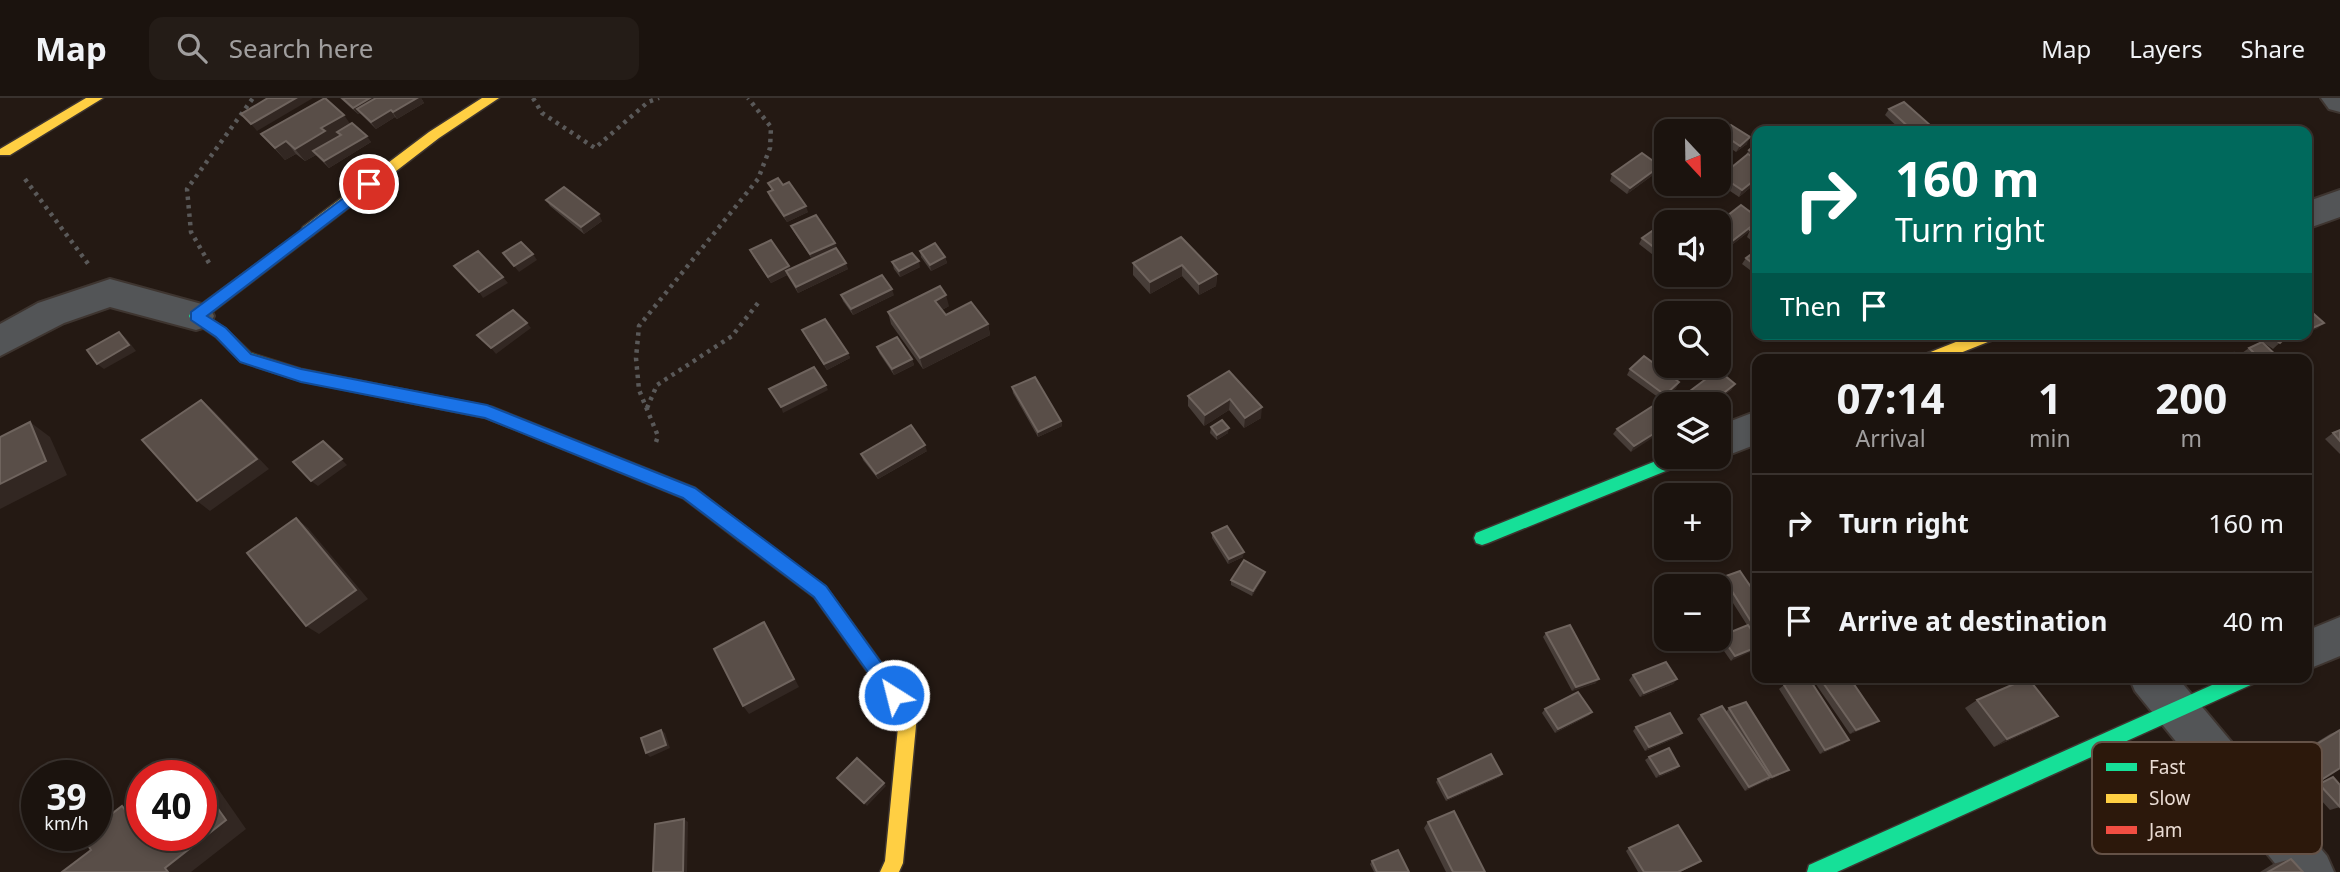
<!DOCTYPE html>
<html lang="en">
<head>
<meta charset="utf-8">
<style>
	body { margin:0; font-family:"Noto Sans",sans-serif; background:#241c17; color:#f1f3f6; height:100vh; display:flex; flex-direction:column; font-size:26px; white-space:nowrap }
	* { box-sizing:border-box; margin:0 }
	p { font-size:23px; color:#a09e9e }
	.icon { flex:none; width:38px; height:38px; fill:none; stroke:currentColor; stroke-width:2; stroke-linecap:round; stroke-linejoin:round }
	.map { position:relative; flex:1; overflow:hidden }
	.drawer { position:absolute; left:1752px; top:256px; width:560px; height:329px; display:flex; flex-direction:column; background:#1b130e; border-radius:14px; box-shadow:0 4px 10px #0003,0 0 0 2px #39322e }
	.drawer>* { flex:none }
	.banner { position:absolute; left:1752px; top:28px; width:560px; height:214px; border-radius:14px; box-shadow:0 4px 10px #0003,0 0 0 2px #39322e; background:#00695c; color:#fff; overflow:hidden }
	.needle { width:46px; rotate:158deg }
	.fabs { position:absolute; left:1654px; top:21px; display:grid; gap:14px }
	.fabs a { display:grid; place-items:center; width:77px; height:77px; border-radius:14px; background:#1b130e; box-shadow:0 4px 10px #0003,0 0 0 2px #39322e; font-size:35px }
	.speed { position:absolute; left:21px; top:662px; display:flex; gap:14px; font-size:35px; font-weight:700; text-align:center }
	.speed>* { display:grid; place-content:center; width:91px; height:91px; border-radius:50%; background:#1b130e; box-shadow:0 4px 10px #0003,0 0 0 2px #39322e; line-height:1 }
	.speed small { font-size:18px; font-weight:400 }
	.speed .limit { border:10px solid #d22; background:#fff; color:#111 }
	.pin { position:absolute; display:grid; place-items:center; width:60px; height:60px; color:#fff; margin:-30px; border:4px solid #fff; border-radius:50%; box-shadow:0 2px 7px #0007 }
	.me { position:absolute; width:77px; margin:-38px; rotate:324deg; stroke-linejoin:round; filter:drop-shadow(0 0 5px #0008) }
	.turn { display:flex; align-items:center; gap:24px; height:147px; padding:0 28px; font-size:32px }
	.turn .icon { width:91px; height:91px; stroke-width:2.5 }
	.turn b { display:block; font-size:49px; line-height:60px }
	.then { display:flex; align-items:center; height:66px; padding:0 28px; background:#0003; gap:14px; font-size:26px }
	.eta { display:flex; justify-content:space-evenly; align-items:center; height:119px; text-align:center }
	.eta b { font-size:42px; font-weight:700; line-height:49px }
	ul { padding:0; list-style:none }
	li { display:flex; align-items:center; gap:21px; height:98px; padding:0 28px; border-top:2px solid #39322e }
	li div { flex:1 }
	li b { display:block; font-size:26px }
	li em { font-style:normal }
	header { display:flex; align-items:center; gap:42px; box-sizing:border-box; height:98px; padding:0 35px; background:#1b130e; border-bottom:2px solid #39322e }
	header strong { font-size:33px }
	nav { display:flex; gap:38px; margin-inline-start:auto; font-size:24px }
	.search { width:490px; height:63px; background:#241c17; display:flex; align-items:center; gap:18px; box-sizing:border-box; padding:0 24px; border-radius:14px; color:#a09e9e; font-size:26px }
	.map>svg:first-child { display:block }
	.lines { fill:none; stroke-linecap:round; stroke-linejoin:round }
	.street-casing { stroke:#3e3530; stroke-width:4 }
	.fast-casing { stroke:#3e3530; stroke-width:3 }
	.slow-casing { stroke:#3e3530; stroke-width:3 }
	.jam-casing { stroke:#3e3530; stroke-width:3 }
	.path { stroke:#5a5959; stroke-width:4.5; stroke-dasharray:3.5 5; stroke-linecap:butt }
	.street { fill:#535557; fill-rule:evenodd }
	.fast { fill:#16e098; fill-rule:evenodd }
	.slow { fill:#ffcf43; fill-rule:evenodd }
	.jam { fill:#f24e42; fill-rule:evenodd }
	.wall { fill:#473d38 }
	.shaded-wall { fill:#322722 }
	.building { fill:#594e48; stroke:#6f645e; stroke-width:2 }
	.route { fill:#1a73e8; stroke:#114b97; stroke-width:2 }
	.key { fill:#2c180b; stroke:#655247; stroke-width:2 }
	.key-label { font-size:19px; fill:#e9dbd3 }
</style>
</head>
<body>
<header>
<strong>Map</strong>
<div class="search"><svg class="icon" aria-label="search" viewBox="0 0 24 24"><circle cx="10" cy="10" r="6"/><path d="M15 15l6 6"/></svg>Search here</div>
<nav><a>Map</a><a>Layers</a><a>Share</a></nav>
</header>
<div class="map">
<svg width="2340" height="774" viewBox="0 0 2340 774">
	<rect width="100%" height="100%" fill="#241913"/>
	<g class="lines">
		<g class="street-casing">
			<g id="street">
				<path d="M2321,0H2340V14L2329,11Z"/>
				<path d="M2340,92V119L2306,131V104Z"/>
				<path d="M110,181L209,208L214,218L209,228L196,232L110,209L64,225L0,258V226L38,205Z"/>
				<path d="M1757,313V346L1718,361L1711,359H1718V328Z"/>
				<path d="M2340,519V558L2306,572V533Z"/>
				<path d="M2129,579H2177L2327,758L2334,774H2282L2135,593Z"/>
			</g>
		</g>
		<g class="fast-casing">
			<g id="fast">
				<path d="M308,128L313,129L315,133L313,137L207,218L226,231L251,255L301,271L492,309L695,390L750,432L752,437L750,442L744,444L738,442L683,400L486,320L301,283L241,264L216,239L191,222L189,218L191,214Z"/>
				<path d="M1666,359H1691L1688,364L1488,445L1482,447L1476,445L1474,440L1476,435Z"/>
				<path d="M2230,579H2257L2255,585L1837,774H1807L1809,767Z"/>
			</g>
		</g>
		<g class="slow-casing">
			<g id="slow">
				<path d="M86,0H103L10,57H0V51Z"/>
				<path d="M482,0H499L439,40L313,137H303L301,133L303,129L429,34Z"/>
				<path d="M1976,236H2000L1998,240L1945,261H1921L1923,257Z"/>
				<path d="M887,579L893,581L917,617L903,765L899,774H880L885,763L899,619L878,587L881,581Z"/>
			</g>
		</g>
		<g class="jam-casing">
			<path id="jam" d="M744,430L826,489L893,581L896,587L893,593L887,595L881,593L814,499L738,442L736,437L738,432Z"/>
		</g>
		<g class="path">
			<path d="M533,0L542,15L595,50L648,4L659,0"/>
			<path d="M25,81L89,167"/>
			<path d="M209,165L191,134L187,91L253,0"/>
			<path d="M647,310L657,287L732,238L758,205"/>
			<path d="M656,344L658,338L639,292L636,260L639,228L758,81L770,50L771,29L748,0"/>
		</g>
		<use href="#street" class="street"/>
		<use href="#fast" class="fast"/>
		<use href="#slow" class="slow"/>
		<use href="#jam" class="jam"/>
	</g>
	<g class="wall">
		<path d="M340,0H421L424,5L397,21L395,19L376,31L360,15L358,16Z"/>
		<path d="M1889,11L1925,33H1902L1885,17Z"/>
		<path d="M350,26L371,44L329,70L316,57L305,63L296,56L285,62L261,36Z"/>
		<path d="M1721,35L1747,46L1736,54L1718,42Z"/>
		<path d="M1757,45V84L1739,99L1718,85V83L1721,78L1745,58L1749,52Z"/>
		<path d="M1657,74L1627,96L1610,83L1612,76Z"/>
		<path d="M768,85L783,87L808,114L787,124L770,100L768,94L772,92Z"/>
		<path d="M546,102L602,123L584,136L550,108Z"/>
		<path d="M1757,103V114L1752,111Z"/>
		<path d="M1718,125L1756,128L1724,153L1718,149Z"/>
		<path d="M791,128L835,145L836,151L848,171L798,195L787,177L771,185L753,158L750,152L789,168L790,171L812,161L794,134Z"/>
		<path d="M1757,128V147L1747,139L1750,132Z"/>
		<path d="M1181,139L1217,176L1216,188L1199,197L1182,178L1150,196L1133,177V165Z"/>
		<path d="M1642,140L1666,154L1657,160L1639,146Z"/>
		<path d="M1757,152V173L1754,175L1742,166L1746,160Z"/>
		<path d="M920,153L945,159L947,165L931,173L921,159Z"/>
		<path d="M892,164L920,169L900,179L894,171Z"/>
		<path d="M841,197H894L853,217L843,203Z"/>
		<path d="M949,208L942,212L946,217L988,226L990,237L923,271L891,226L888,214Z"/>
		<path d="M802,232L848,255L850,260L827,272L805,238Z"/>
		<path d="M2251,236H2289L2273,251Z"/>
		<path d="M877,249L912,261L914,267L894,277L879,255Z"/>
		<path d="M2249,250L2280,261H2247L2242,255Z"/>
		<path d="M1630,271L1679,284L1676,290L1662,302L1627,277Z"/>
		<path d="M1229,273L1261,320L1244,330L1229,312L1204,328L1188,308V298Z"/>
		<path d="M1735,286L1731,292L1713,306H1680L1678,305L1682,299Z"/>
		<path d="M1012,289L1061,323L1062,328L1038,339L1013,295Z"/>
		<path d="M1666,316L1631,354L1613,336L1617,331Z"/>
		<path d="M1211,329L1228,335L1217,342L1210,335Z"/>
		<path d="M2340,332V356L2325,341L2333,335Z"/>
		<path d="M927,353L878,381L863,362L861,356Z"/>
		<path d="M1212,435L1243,459L1228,466L1212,440Z"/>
		<path d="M1265,474L1264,478L1252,498L1231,487V482Z"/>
		<path d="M1723,479L1755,495L1757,494V530L1751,532L1757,540L1731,563L1717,543L1721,538L1747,527L1719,483Z"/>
		<path d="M1546,535L1596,585L1572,593L1543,539Z"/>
		<path d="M1633,577L1677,581L1673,586L1640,599L1629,582Z"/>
		<path d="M1811,579H1849L1879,623L1873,627L1850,636Z"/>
		<path d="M1784,587L1844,646L1820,656L1779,591Z"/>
		<path d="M1977,602L2058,618L2045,626L1994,649L1965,610Z"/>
		<path d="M1729,610L1784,675L1767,683V682L1745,693L1697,621L1701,617L1726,614Z"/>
		<path d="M1545,611L1592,614L1588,618L1555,635L1542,615Z"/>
		<path d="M1636,629L1682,635L1678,639L1645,653L1633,633Z"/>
		<path d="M2340,632L2318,684L2308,688L2285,664L2330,636Z"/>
		<path d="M1649,659L1679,668L1675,672L1656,680L1645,662Z"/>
		<path d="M1500,679L1446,703L1436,684L1438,681Z"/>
		<path d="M2333,679L2340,709L2330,712L2310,690Z"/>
		<path d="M1428,724L1485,774H1446L1424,730Z"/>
		<path d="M1629,750L1697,766L1680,774H1638L1626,753Z"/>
		<path d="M2291,761L2303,774H2260L2273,766Z"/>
		<path d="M1372,763L1409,774H1374L1370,766Z"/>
	</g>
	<g class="shaded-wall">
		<path d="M296,0H313L257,33L251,26Z"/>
		<path d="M370,0H385L357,11L360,15L358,16L353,10Z"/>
		<path d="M417,0H421L424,5L397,21L393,14Z"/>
		<path d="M391,12L395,19L376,31L371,24Z"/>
		<path d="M344,17L353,30L337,34L340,37L313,53L316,57L305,63L295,51L321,30Z"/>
		<path d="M1930,27L1925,33H1915Z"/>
		<path d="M367,38L371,44L329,70L324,63Z"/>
		<path d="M1750,39L1747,46L1736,54L1740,48Z"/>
		<path d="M286,43L296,56L285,62L275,50Z"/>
		<path d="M1660,68L1657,74L1627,96L1630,90Z"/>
		<path d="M1757,80V84L1739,99L1742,92Z"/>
		<path d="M806,108L808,114L787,124L784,118Z"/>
		<path d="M599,116L602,123L584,136L581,129Z"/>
		<path d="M1757,124L1756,128L1724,153L1727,147Z"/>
		<path d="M835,145L837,151L812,162L810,156Z"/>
		<path d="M1666,150V154L1657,160L1660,154Z"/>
		<path d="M533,156L537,162L519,174L514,168Z"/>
		<path d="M945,159L947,165L931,173L930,167Z"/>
		<path d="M919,163L920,169L900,179L899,173Z"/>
		<path d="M846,165L848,171L798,195L796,189Z"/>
		<path d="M1182,167V178L1150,196V184Z"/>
		<path d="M789,168L792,174L786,173L787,177L771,185L768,179Z"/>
		<path d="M1217,176L1216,188L1199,197V186Z"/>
		<path d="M503,179L508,185L483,200L479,194Z"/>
		<path d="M892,191L894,197L853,217L851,211Z"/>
		<path d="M946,197L949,208L938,214L935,203Z"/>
		<path d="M527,225L531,230L496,256L491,250Z"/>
		<path d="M2324,225L2317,231L2306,235V233Z"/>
		<path d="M988,226L990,237L923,271L920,260Z"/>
		<path d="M119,234L126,240L136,253L104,271L97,266Z"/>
		<path d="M848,255L850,260L827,272L824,266Z"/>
		<path d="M912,261L914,267L894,277L892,271Z"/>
		<path d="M1679,284L1676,290L1662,302L1665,297Z"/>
		<path d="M1735,286L1731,292L1713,306H1710Z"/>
		<path d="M826,287L828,292L783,315L781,309Z"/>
		<path d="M1230,301L1229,312L1204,328L1205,317Z"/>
		<path d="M201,302L214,313L269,371L210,413L197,403Z"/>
		<path d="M1262,309L1261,320L1244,330L1245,320Z"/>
		<path d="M1061,323L1062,328L1038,339V334Z"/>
		<path d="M30,324L50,339L67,377L0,411V386Z"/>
		<path d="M1666,328V331L1631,354L1634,348Z"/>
		<path d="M1229,330L1228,335L1217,342V337Z"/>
		<path d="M323,343L347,367L318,388L311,383Z"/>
		<path d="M925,347L927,353L878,381L876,376Z"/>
		<path d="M296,420L308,430L368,501L319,536L306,528Z"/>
		<path d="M1244,454L1243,459L1228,466L1229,461Z"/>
		<path d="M1265,474L1264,478L1252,498L1253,493Z"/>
		<path d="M764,524L770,533L799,589L749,616L743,608Z"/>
		<path d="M1757,549V551L1731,563L1735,558Z"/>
		<path d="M1599,581L1596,585L1572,593L1576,589Z"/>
		<path d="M1677,581L1673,586L1640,599L1644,595Z"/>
		<path d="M1592,614L1588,618L1555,635L1558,631Z"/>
		<path d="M2058,618L2045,626L1994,649L2007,641Z"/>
		<path d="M1879,623L1873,627L1850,636L1856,632Z"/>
		<path d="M661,632L665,635L670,650L650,659L646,655Z"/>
		<path d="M1682,635L1678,639L1645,653L1649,649Z"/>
		<path d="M1849,642L1844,646L1820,656L1825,652Z"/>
		<path d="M1679,668L1675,672L1656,680L1660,676Z"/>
		<path d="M1789,672L1784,675L1767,683L1772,679Z"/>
		<path d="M1502,676L1500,679L1446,703L1448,700Z"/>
		<path d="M1770,679L1766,683L1745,693L1749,689Z"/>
		<path d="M201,680L214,685L246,731L191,774H168L165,770L201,687Z"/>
		<path d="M884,685L886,688L867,708L864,705Z"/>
		<path d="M122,708L142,716L132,721Z"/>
		<path d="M684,721L688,724L687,774H683Z"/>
	</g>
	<g class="building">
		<path d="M268,0H296L251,26L241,16Z"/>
		<path d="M325,0L344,17L321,30L325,33L295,51L286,43L275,50L261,36Z"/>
		<path d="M342,0H370L353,10Z"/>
		<path d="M376,0H417L393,14L391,12L371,24L357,11Z"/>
		<path d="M1904,4L1930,27L1913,33L1889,11Z"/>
		<path d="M352,25L367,38L324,63L313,53L341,37L337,34Z"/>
		<path d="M1731,27L1750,39L1740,48L1721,35Z"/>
		<path d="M1757,45V57L1749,52Z"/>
		<path d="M1642,55L1660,68L1630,90L1612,76Z"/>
		<path d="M1748,56L1757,62V80L1742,92L1721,78Z"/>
		<path d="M778,80L783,87L789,84L806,108L784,118L768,94L773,92L768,85Z"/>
		<path d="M564,89L599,116L581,129L546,102Z"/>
		<path d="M1741,107L1757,119V124L1727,147L1718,140V125Z"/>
		<path d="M816,117L835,145L810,156L791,128Z"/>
		<path d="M1665,124L1666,125V150L1660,154L1642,140Z"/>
		<path d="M1757,128V138L1750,132Z"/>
		<path d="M1181,139L1217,176L1199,186L1182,167L1150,184L1133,165Z"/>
		<path d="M771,142L789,168L768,179L750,152Z"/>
		<path d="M521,144L533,156L514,168L503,155Z"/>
		<path d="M935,145L945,159L930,167L920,153Z"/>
		<path d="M836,150L846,165L796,189L786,173Z"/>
		<path d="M1757,152V169L1746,160Z"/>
		<path d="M478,153L503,179L479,194L454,168Z"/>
		<path d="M912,155L919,163L899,173L892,164Z"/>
		<path d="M882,177L892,191L851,211L841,197Z"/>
		<path d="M940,188L946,197L935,203L946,217L971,204L988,226L920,260L888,214Z"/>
		<path d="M2306,209L2324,225L2306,233Z"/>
		<path d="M513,212L527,225L491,250L477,237Z"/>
		<path d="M825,221L848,255L824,266L802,232Z"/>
		<path d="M119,234L129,247L97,266L87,252Z"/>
		<path d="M2267,236H2289L2280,245Z"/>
		<path d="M897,239L912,261L892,271L877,249Z"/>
		<path d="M2262,244L2280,261H2260L2249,250Z"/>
		<path d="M2234,255L2240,261H2218Z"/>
		<path d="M1644,258L1679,284L1665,297L1630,271Z"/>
		<path d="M814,269L826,287L781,309L769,291Z"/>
		<path d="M1718,272L1735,286L1710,306H1691L1682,299Z"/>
		<path d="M1229,273L1262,309L1245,320L1230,301L1205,317L1188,298Z"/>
		<path d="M1035,279L1061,323L1038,334L1012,289Z"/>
		<path d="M201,302L257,361L197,403L142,342Z"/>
		<path d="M1656,306L1666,316V328L1634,348L1617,331Z"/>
		<path d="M1222,322L1229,330L1217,337L1211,329Z"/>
		<path d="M30,324L46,363L0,386V339Z"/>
		<path d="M911,327L925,347L876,376L861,356Z"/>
		<path d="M2340,332V343L2333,335Z"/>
		<path d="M323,343L342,361L311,383L293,364Z"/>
		<path d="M296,420L356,492L306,528L247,455Z"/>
		<path d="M1227,428L1244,454L1229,461L1212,435Z"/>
		<path d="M1244,462L1265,474L1253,493L1231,482Z"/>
		<path d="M1740,473L1755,495L1757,494V527L1754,528L1723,479Z"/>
		<path d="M764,524L794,581L743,608L714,551Z"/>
		<path d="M1570,527L1599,581L1576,589L1546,535Z"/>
		<path d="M1748,527L1757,540V549L1735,558L1721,538Z"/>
		<path d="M1666,564L1677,581L1644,595L1633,577Z"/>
		<path d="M1804,579H1808L1849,642L1825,652L1784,587Z"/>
		<path d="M1819,579H1849L1879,623L1856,632Z"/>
		<path d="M2028,580L2058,618L2007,641L1977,602Z"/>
		<path d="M1578,594L1592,614L1558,631L1545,611Z"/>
		<path d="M1746,604L1789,672L1772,679L1729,610Z"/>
		<path d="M1722,608L1770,679L1749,689L1701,617Z"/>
		<path d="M1670,615L1682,635L1649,649L1636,629Z"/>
		<path d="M661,632L666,647L646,655L641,640Z"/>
		<path d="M2340,632V670L2318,684L2294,660Z"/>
		<path d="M1669,650L1679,668L1660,676L1649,659Z"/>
		<path d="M1491,656L1502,676L1448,700L1438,681Z"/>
		<path d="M857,660L884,685L864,705L837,680Z"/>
		<path d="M2333,679L2340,687V709L2319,686Z"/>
		<path d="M201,687L226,722L165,770L168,774H62L91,752L82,738L84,737H96V728L122,708L132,721L142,714V737H201Z"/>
		<path d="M1454,713L1485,774H1453L1428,724Z"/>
		<path d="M684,721L683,774H653L655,726Z"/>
		<path d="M1678,727L1701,763L1678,774H1644L1629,750Z"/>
		<path d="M1398,752L1409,774H1377L1372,763Z"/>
		<path d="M2291,761L2303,774H2268Z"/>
	</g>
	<path class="route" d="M369,81L376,86L374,90L207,218L226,230L251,256L301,271L487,307L695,390L826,488L900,591L902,597L900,602H888L814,499L683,400L485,320L301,284L240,264L216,239L191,222V214Z"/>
	<rect x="2092" y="644" width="230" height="112" rx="10" class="key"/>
	<rect x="2106" y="665" width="31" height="8" fill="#16e098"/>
	<rect x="2106" y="696" width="31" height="9" fill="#ffcf43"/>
	<rect x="2106" y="728" width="31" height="8" fill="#f24e42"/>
	<g class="key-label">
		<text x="2149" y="676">Fast</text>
		<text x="2149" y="707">Slow</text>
		<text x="2149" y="739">Jam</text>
	</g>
</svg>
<div class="fabs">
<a><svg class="needle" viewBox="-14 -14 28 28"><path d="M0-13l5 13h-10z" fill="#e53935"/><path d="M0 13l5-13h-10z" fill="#a09e9e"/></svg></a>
<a><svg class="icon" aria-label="sound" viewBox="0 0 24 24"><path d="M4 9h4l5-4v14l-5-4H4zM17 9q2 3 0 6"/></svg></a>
<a><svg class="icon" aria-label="search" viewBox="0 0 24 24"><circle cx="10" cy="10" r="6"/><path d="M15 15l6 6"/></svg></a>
<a><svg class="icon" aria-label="layers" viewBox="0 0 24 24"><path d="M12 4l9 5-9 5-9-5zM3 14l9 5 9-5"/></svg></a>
<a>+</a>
<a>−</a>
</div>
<div class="speed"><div>39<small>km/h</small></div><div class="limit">40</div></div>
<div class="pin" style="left:369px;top:86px;background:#d93025"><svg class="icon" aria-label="arrive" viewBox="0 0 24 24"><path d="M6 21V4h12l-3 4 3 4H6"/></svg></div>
<svg class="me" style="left:894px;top:597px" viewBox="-20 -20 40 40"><circle r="17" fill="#1a73e8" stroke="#fff" stroke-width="3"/><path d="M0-11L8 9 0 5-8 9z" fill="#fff"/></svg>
<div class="banner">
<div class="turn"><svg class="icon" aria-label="right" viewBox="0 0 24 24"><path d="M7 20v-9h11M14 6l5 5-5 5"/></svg><div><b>160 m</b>Turn right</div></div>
<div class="then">Then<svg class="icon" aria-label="arrive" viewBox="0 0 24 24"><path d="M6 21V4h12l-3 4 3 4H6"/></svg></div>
</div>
<section class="drawer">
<div class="eta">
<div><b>07:14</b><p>Arrival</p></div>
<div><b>1</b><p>min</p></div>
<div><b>200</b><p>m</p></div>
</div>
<ul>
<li><svg class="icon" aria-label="right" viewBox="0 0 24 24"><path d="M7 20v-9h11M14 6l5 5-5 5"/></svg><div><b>Turn right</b></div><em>160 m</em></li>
<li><svg class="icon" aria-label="arrive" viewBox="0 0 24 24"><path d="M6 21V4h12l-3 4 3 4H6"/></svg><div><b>Arrive at destination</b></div><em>40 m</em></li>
</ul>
</section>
</div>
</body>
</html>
